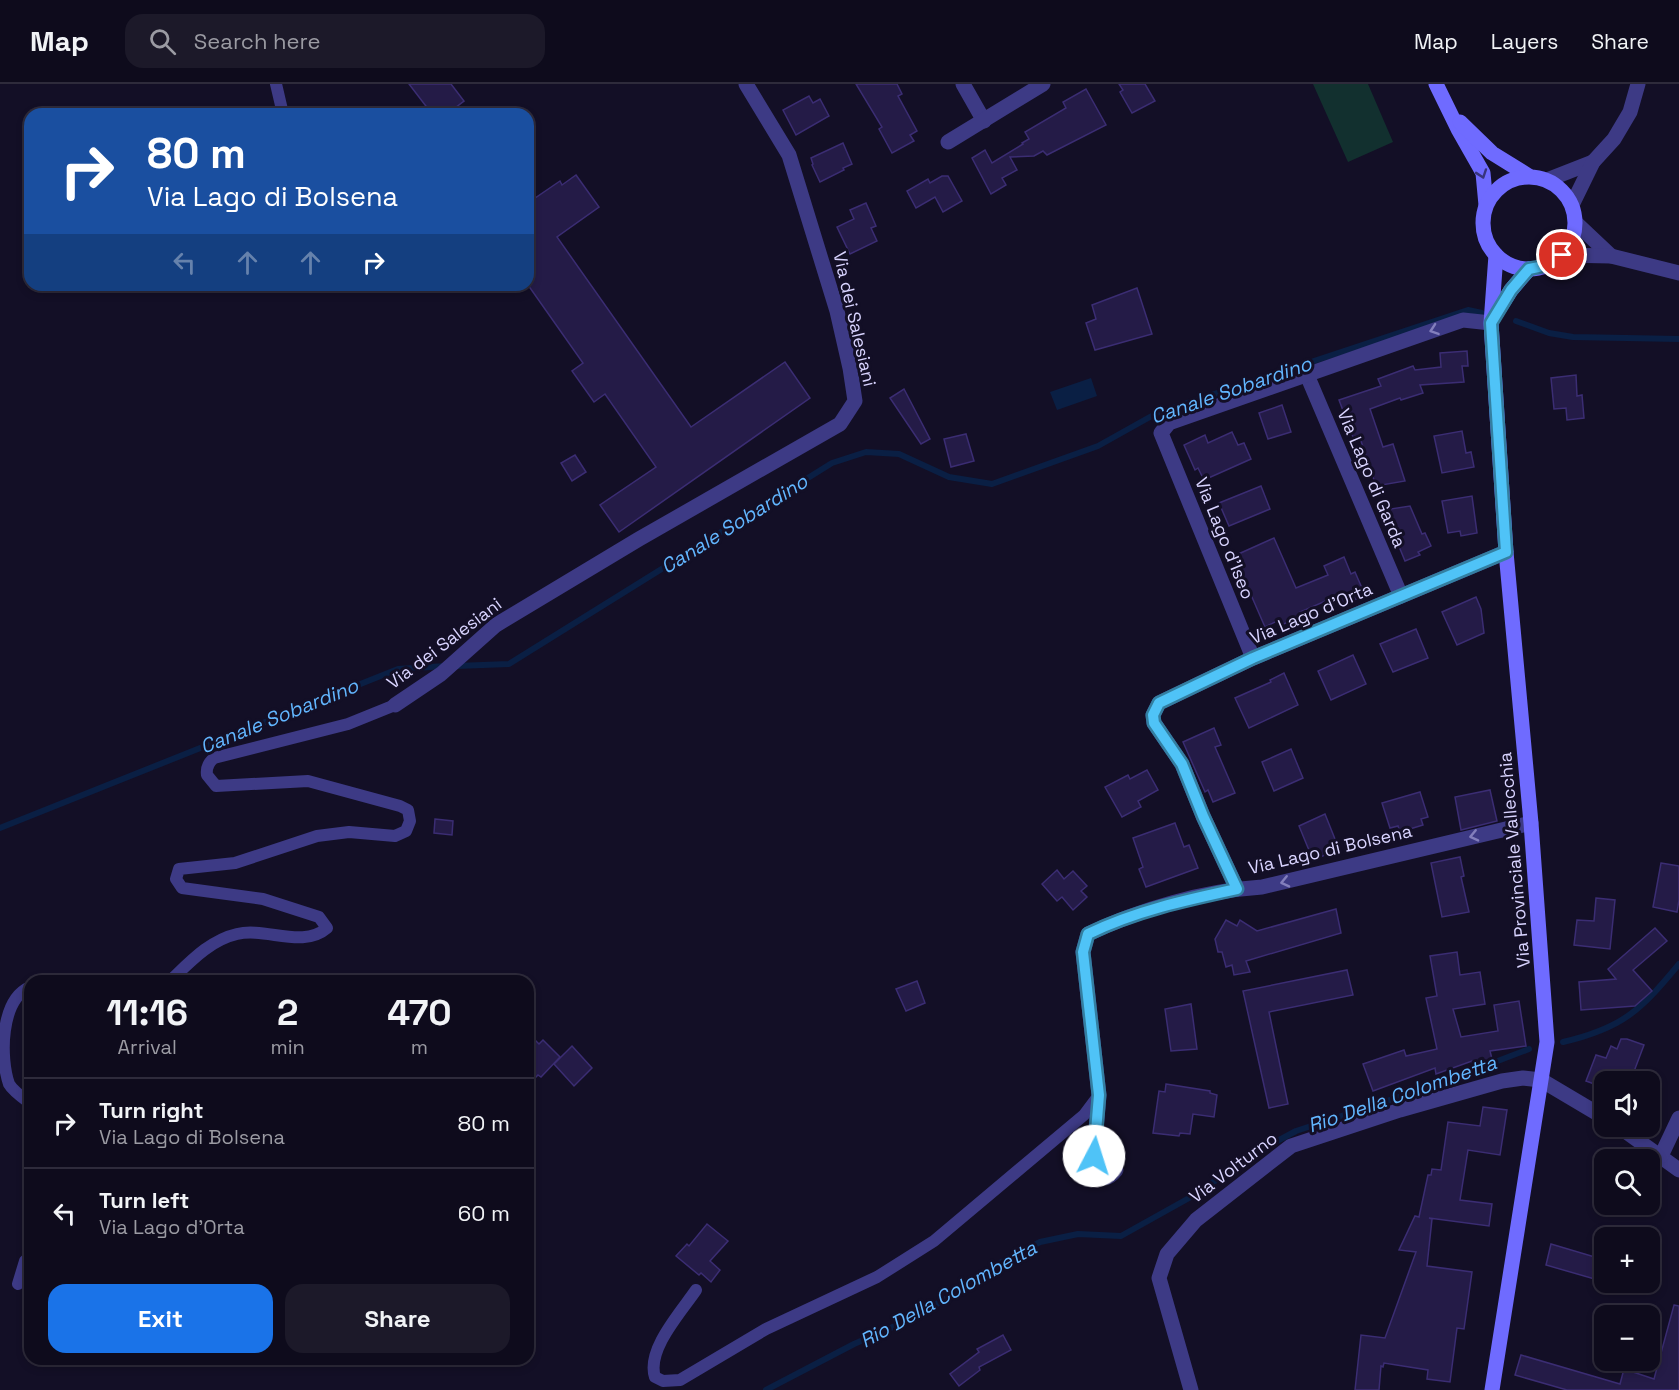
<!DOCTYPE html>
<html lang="en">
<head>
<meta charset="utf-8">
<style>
	body { margin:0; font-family:"Space Grotesk",sans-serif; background:#1c1929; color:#f1f3f6; height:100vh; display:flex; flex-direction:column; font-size:22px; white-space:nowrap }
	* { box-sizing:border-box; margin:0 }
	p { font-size:20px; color:#9b9ba3 }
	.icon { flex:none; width:33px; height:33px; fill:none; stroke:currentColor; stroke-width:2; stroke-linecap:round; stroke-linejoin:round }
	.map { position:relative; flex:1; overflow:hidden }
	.panel { position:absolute; left:24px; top:891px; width:510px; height:390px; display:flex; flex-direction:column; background:#0e0b1c; border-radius:18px; box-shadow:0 3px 9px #0003,0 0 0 2px #2e2b3b }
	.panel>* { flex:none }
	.top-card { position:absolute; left:24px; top:24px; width:510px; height:183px; border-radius:18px; box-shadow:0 3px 9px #0003,0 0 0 2px #2e2b3b; background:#1a4fa0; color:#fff; overflow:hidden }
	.fabs { position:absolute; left:1594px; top:987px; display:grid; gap:12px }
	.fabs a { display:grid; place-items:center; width:66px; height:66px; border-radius:12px; background:#0e0b1c; box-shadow:0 3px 9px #0003,0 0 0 2px #2e2b3b; font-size:30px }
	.pin { position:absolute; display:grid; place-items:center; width:51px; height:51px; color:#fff; margin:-26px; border:3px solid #fff; border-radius:50%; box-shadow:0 2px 6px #0007 }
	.me { position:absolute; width:66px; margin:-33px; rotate:5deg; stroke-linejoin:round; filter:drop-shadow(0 0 4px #0008) }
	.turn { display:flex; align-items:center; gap:21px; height:126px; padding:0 24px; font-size:27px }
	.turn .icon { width:78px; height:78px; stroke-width:2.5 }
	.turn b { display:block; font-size:42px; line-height:51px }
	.lanes { display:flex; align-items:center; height:57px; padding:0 24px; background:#0003; justify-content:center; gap:30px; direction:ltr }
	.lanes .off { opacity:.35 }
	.eta { display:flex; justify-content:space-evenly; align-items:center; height:102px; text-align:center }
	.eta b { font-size:36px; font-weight:700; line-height:42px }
	.primary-button { display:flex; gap:12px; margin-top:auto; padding:12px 24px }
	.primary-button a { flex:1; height:69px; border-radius:18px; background:#1a73e8; color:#fff; font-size:24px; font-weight:700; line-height:69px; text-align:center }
	.primary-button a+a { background:#1c1929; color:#f1f3f6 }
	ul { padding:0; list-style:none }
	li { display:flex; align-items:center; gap:18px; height:90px; padding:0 24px; border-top:2px solid #2e2b3b }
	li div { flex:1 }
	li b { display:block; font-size:22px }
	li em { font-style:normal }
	header { display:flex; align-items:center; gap:36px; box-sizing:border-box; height:84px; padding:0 30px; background:#0e0b1c; border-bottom:2px solid #2e2b3b }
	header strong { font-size:28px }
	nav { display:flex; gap:33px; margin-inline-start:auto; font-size:21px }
	.search { width:420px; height:54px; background:#1c1929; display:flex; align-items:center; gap:15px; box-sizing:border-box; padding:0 21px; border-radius:18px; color:#9b9ba3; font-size:22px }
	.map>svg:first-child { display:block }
	.green { fill:#12302f }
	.water { fill:#0a1f44 }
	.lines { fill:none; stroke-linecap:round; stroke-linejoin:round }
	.stream { stroke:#0a1f44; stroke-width:6 }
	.building { fill:#241b47; stroke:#3b2d73; stroke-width:1.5 }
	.service { stroke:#3d3a85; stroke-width:12 }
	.minor { stroke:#3d3a85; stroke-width:15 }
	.tertiary { stroke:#3d3a85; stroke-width:15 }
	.secondary { stroke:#6f6bff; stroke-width:15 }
	.oneway { stroke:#38347d }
	.oneway2 { stroke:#837fbc }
	.route-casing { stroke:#337fa1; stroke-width:15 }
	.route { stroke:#4fc3f7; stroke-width:10 }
	.labels { text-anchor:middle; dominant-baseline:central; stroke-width:6; stroke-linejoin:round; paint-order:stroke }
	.street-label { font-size:18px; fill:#d9d4ff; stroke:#130f26 }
	.water-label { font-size:20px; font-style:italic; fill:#62b6ff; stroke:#130f26 }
</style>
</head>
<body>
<header>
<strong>Map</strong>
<div class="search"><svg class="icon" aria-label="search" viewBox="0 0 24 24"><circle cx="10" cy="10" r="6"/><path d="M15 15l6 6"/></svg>Search here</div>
<nav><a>Map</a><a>Layers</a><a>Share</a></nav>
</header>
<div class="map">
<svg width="1679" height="1306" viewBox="0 0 1679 1306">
	<rect width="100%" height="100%" fill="#130f26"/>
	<path class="green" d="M1313,0H1368L1393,58L1348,78Z"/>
	<path class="water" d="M1091,294L1097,312L1057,326L1050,308Z"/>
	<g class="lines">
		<g class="stream">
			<path d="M1516,237L1549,249L1573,253L1679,255"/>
			<path d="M456,582L509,580L832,379L866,368L899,370L949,393L992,400L1098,362L1157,329L1468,226L1482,229"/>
			<path d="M0,744L398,585L446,582"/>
			<path d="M1563,958C1623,944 1641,926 1679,880"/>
			<path d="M766,1306L854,1260L904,1238L973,1200L1000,1179L1040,1158L1078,1150L1121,1152L1198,1109L1251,1071L1296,1047L1435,1001L1529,965"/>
		</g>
	</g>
	<g class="building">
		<path d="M409,0H451L464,17L447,30H432Z"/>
		<path d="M856,0H897L902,10L898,12L917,47L910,51L914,57L892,69L879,45L882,43Z"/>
		<path d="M1119,0H1145L1155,17L1132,29L1120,8L1123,6Z"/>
		<path d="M1086,5L1106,41L1047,71L1043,67L1034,72L1010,73L1017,86L1002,94L1006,101L991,110L972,74L985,66L992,79L1023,60L1022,59L1029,55L1025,48L1066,24L1063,18Z"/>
		<path d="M809,12L813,19L820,15L829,32L796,51L783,26Z"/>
		<path d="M843,59L852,80L843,84L844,86L820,98L812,81L813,80L811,74Z"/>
		<path d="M576,91L599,123L557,153L691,343L785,278L810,314L619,448L600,421L656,383L605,310L594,318L572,287L583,279L528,201V119L560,97L562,101Z"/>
		<path d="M942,92H948L962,117L943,128L935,113L916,124L907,107L928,95L930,99Z"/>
		<path d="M866,119L876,142L871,144L877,157L850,170L837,143L854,135L850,126Z"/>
		<path d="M1137,204L1152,250L1095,266L1086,239L1096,235L1092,221Z"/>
		<path d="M1467,267L1468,282H1462L1464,298L1420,301L1423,309L1401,316L1400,314L1370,325L1383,363L1393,360L1405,397L1376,402L1359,351L1353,353L1339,316L1381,302L1378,295L1413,282L1415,286L1441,283L1440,269Z"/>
		<path d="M1576,291L1577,312L1582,311L1584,334L1567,336L1566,324L1554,325L1551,294Z"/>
		<path d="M904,305L930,355L921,360L890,314Z"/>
		<path d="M1282,321L1291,348L1268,355L1259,329Z"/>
		<path d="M1462,347L1466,369L1471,368L1474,383L1442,389L1434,352Z"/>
		<path d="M1232,348L1238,361L1244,359L1251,375L1204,396L1198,384L1195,386L1184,361L1205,351L1208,359Z"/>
		<path d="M966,350L974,377L951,383L944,355Z"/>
		<path d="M575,371L586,388L572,397L561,379Z"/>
		<path d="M1261,402L1270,425L1229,442L1219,419Z"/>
		<path d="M1472,412L1477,449L1461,452L1460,447L1448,449L1442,417Z"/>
		<path d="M1410,422L1422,450L1425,449L1431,462L1418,468L1420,471L1405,477L1384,426Z"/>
		<path d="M1274,454L1296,504L1328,491L1324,482L1344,473L1351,490L1355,488L1365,511L1341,522L1337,512L1300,528L1302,532L1279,542L1277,537L1265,543L1234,472Z"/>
		<path d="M1476,513L1481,525L1484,549L1457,561L1442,528Z"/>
		<path d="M1416,545L1428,574L1393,588L1380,560Z"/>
		<path d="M1353,571L1366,600L1331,616L1318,587Z"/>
		<path d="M1284,589L1298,621L1249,644L1235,614L1271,598L1270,596Z"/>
		<path d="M1214,644L1221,661L1215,663L1235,709L1213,718L1208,706L1205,708L1183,658Z"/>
		<path d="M1291,665L1303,694L1274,707L1262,678Z"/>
		<path d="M1147,686L1158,706L1138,717L1141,723L1122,733L1105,703L1128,691L1130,695Z"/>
		<path d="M1490,706L1497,737L1461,746L1455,713Z"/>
		<path d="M1420,708L1428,733L1421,735L1423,741L1400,748L1398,742L1390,744L1382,719Z"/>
		<path d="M1325,730L1339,765L1313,776L1299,742Z"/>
		<path d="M435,735L453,737L452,751L434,749Z"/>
		<path d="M1175,739L1184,763L1189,761L1198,784L1146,803L1139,785L1143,783L1133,754Z"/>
		<path d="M1460,773L1464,792L1461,793L1469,828L1442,833L1431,779Z"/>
		<path d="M1661,779L1679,782V816L1677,828L1653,823Z"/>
		<path d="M1057,786L1064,795L1073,787L1087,802L1081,807L1087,813L1073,826L1062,813L1057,817L1042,800Z"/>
		<path d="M1596,814L1615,816L1610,865L1574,861L1577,836L1594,837Z"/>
		<path d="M1336,825L1341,849L1246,877L1250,888L1234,891L1232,881L1226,883L1222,868H1218L1215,855L1226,836L1237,842L1240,836L1257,847Z"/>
		<path d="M1655,844L1667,857L1633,886L1652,907L1635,922L1581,926L1579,898L1616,895L1608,885Z"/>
		<path d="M1457,868L1460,891L1480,888L1485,920L1453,925L1461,953L1498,947L1494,921L1519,917L1526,962L1490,967L1492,975L1473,981L1472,977L1436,990L1435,984L1373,1007L1363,980L1404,966L1406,972L1437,965L1426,914L1437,912L1430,872Z"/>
		<path d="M1347,886L1353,911L1269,928L1288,1020L1269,1024L1243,907Z"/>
		<path d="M917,897L925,919L906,927L896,905Z"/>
		<path d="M1191,920L1197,965L1171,967L1165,925Z"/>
		<path d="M528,949L539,960L543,956L560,973L541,993L538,991L528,1001Z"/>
		<path d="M1621,955H1627L1644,961L1630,998H1605V1004L1586,997L1596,971L1606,974L1611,962L1617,965Z"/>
		<path d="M572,962L592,984L574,1002L554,980Z"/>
		<path d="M1166,1000L1210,1007V1009L1217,1011L1214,1033L1193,1030L1190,1050L1180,1049L1179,1052L1153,1049L1159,1007L1165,1008Z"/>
		<path d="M1483,1023L1507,1026L1500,1071L1468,1066L1460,1116L1492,1120L1489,1142L1429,1134L1432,1135L1427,1182L1472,1188L1464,1245L1457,1244L1450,1298L1427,1295L1428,1286L1384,1279L1383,1283L1381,1282L1379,1306H1355L1361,1251L1385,1254L1416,1168L1399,1166L1415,1132L1419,1133L1428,1091H1431L1432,1085L1441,1086L1448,1038L1480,1042Z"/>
		<path d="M707,1140L728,1157L710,1177L720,1186L711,1198L701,1189L699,1191L676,1172L687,1160L689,1162Z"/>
		<path d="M1551,1160L1605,1176V1198L1546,1181Z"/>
		<path d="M1674,1221L1679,1222V1306H1567L1515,1291L1521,1271L1620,1300L1624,1285L1654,1295Z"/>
		<path d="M1003,1251L1011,1266L979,1283L980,1286L959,1302L950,1290L979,1268L977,1265Z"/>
	</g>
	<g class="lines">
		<g class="service">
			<path d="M276,0L283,30"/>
			<path d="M170,897C190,878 210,856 237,850C266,843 303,865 327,844L319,833L263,815L182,804L176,795L179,785L235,779L317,752L349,748L395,752L406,747L410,737L408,726L400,722L308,697L216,702L207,691C206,684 208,679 214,674L348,640L395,621"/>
			<path d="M30,903C0,916 0,974 9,1000C13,1007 23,1014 30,1019"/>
			<path d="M18,1200L25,1177L30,1173"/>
			<path d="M696,1206C681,1228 646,1266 655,1293L663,1297L680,1296L766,1245L877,1193L934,1157L1084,1031L1099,1011"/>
		</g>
		<g class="minor">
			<path d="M963,0L984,37"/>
			<path d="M948,58L1043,0"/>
			<path d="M1547,96L1593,78"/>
			<path d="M1572,121L1593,78L1614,55L1630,28L1638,0"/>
			<path d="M1307,291L1401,512"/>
			<path d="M1253,574L1161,349L1169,339L1463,236L1491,239"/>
			<path d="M395,621L441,590L496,541L639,455L840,340L855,317L850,284L837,227L789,71L746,0"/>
			<path d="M1237,805L1203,732L1182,680L1154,639L1153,631L1159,619L1253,574L1506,468"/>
			<path d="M1618,1042L1679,1086"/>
			<path d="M1661,1072L1679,1034"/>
			<path d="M1116,1086C1108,1096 1104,1095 1092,1089L1099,1011L1083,868L1088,850C1141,825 1203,807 1262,803L1531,739"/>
			<path d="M1191,1306L1159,1194L1167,1170L1196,1136L1291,1062L1400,1026L1502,997L1523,994L1541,996L1605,1034"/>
		</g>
		<g class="tertiary">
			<path d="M1576,139L1611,172"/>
			<path d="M1562,171L1611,172L1679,189"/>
		</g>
		<g class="secondary">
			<path d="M1436,0L1458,45L1483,89L1486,121"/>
			<path d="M1460,38L1492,69L1529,92"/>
			<circle cx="1529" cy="139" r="46"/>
			<path d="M1492,236L1511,206L1529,185"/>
			<path d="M1492,1306L1547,958L1531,739L1506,468L1491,239L1496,171"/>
		</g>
	</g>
	<defs><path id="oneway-chevron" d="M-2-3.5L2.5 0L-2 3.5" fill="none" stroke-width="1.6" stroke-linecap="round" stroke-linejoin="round" transform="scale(1.5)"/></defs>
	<use class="oneway" href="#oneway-chevron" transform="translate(1482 90) rotate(71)"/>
	<g class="oneway2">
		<use href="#oneway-chevron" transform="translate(1434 246) rotate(161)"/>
		<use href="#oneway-chevron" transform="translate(1474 752) rotate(167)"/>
		<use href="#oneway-chevron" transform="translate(1285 798) rotate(167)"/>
	</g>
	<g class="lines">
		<g class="route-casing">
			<path id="route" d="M1094,1072L1099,1011L1083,868L1088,850C1135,827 1186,816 1237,805L1203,732L1182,680L1154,639L1153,631L1159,619L1253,574L1506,468L1491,239L1511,206L1529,185C1543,183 1551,179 1562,171"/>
		</g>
		<use href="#route" class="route"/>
	</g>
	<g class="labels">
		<g class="street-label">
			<text transform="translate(855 235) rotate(77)">Via dei Salesiani</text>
			<text transform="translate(1372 394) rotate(67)">Via Lago di Garda</text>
			<text transform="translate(1225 454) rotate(68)">Via Lago d'Iseo</text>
			<text transform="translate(1311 529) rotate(-23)">Via Lago d'Orta</text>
			<text transform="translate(444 559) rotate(-37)">Via dei Salesiani</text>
			<text transform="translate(1330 765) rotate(-13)">Via Lago di Bolsena</text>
			<text transform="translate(1514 776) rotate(-95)">Via Provinciale Vallecchia</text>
			<text transform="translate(1233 1083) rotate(-37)">Via Volturno</text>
		</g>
		<g class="water-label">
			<text transform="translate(1231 306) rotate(-19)">Canale Sobardino</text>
			<text transform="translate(734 440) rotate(-32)">Canale Sobardino</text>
			<text transform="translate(279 632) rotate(-22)">Canale Sobardino</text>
			<text transform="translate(1402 1010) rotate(-19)">Rio Della Colombetta</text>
			<text transform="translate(948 1210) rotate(-29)">Rio Della Colombetta</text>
		</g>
	</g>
</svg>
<div class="fabs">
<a><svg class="icon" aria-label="sound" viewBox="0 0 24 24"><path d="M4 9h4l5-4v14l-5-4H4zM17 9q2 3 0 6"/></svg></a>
<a><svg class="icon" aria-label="search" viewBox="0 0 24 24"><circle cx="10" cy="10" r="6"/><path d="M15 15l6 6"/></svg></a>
<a>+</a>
<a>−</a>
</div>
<div class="pin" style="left:1562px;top:171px;background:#d93025"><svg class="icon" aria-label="arrive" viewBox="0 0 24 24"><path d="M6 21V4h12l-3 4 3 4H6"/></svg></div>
<svg class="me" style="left:1094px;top:1072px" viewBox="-20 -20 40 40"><circle r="19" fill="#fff"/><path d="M0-13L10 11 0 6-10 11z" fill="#4fc3f7"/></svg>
<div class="top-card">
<div class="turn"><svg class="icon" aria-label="right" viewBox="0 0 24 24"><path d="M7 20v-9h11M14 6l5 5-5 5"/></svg><div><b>80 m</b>Via Lago di Bolsena</div></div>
<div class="lanes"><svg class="icon off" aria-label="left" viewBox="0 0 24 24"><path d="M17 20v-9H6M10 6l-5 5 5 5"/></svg><svg class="icon off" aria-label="ahead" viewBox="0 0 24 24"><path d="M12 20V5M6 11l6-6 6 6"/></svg><svg class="icon off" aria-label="ahead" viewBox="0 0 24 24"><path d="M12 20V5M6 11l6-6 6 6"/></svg><svg class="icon" aria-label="right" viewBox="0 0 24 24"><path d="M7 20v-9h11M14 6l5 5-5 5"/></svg></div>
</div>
<section class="panel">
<div class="eta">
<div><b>11:16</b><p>Arrival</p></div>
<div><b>2</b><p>min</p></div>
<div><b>470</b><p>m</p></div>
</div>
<ul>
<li><svg class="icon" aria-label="right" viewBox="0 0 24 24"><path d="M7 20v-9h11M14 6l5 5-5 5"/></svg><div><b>Turn right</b><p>Via Lago di Bolsena</p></div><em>80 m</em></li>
<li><svg class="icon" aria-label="left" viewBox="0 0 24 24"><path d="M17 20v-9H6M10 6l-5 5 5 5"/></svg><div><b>Turn left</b><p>Via Lago d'Orta</p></div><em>60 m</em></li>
</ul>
<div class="primary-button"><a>Exit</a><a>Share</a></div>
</section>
</div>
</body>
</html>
